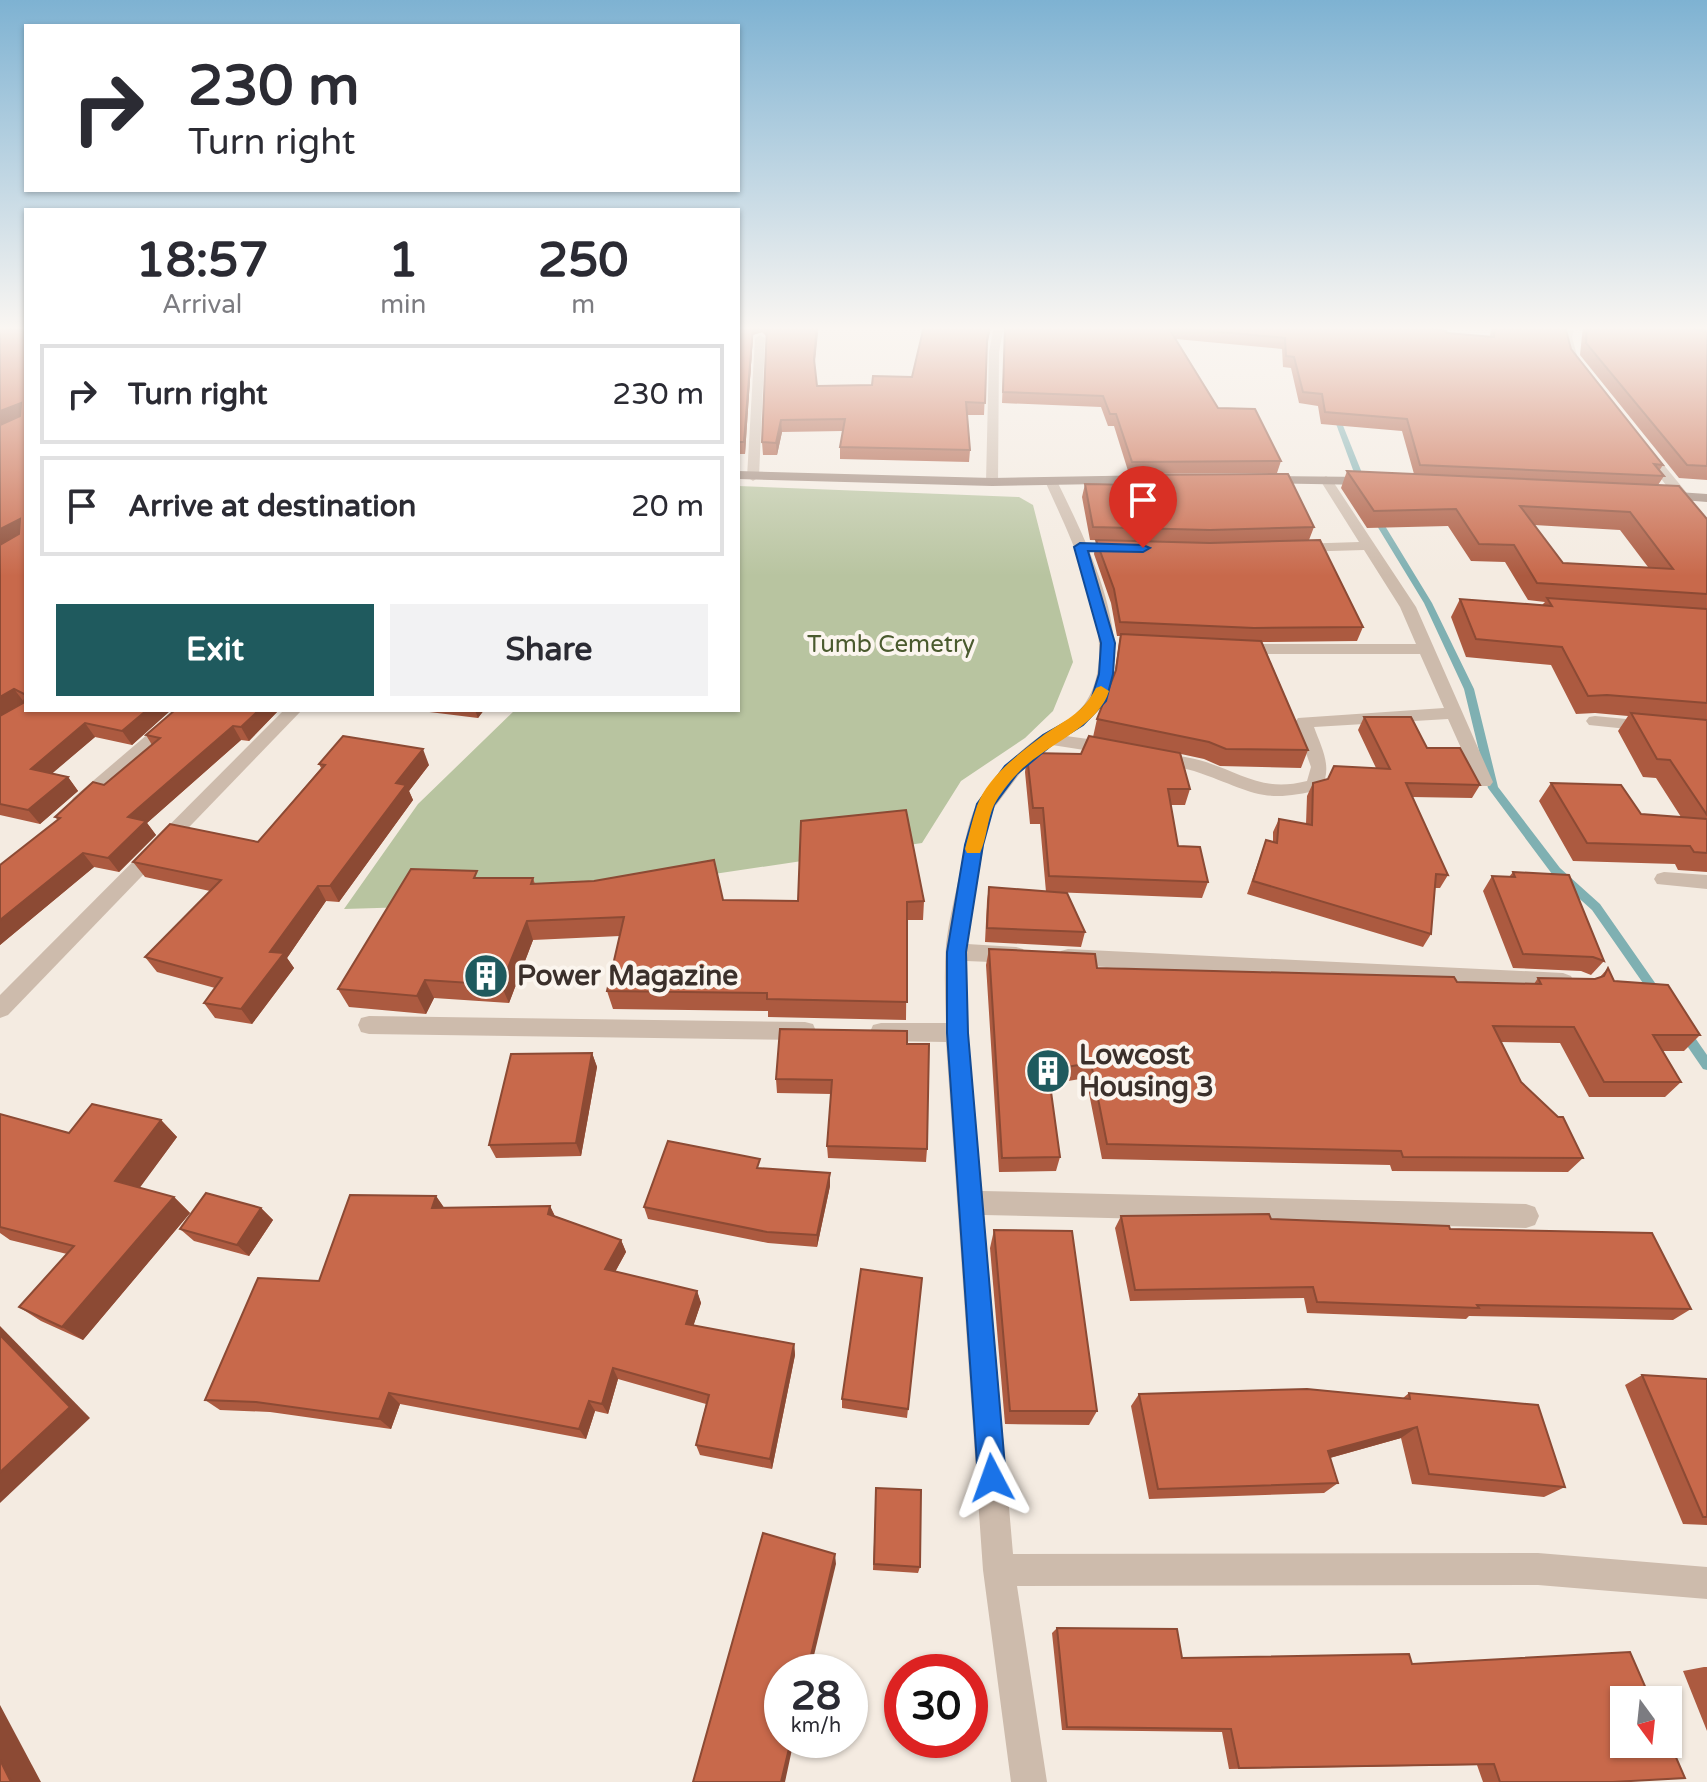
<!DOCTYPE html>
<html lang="en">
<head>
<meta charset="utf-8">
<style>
	body { margin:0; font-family:"Varela Round",sans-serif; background:#f2f2f3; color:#2b2b33; height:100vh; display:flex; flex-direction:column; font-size:30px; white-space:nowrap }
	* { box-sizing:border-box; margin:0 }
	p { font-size:26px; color:#7c7c81 }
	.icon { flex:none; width:44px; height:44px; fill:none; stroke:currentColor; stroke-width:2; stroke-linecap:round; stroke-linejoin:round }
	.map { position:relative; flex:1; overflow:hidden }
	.details { position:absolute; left:24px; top:208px; width:716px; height:504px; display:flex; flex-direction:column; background:#fff; border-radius:0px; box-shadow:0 2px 6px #0004 }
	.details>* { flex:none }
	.hud { position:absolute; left:24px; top:24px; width:716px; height:168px; border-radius:0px; box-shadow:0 2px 6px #0004; background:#fff; color:#2b2b33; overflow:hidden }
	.needle { width:52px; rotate:165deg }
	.fabs { position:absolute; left:1610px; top:1686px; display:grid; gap:16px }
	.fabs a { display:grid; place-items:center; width:72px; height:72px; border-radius:0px; background:#fff; box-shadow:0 2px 6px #0004; font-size:40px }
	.speed { position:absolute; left:764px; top:1654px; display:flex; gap:16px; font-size:40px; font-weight:700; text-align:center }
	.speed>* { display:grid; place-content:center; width:104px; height:104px; border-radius:50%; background:#fff; box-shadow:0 2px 6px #0004; line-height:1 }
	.speed small { font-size:20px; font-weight:400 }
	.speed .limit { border:12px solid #d22; background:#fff; color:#111 }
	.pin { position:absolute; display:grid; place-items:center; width:68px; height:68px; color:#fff; margin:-82px -34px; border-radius:50% 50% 50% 0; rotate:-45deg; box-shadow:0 0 8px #0007 }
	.pin .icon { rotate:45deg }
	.me { position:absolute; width:88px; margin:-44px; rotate:356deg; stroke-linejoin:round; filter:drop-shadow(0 0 6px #0008) }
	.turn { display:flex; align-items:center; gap:28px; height:168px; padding:0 32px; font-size:36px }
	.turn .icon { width:104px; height:104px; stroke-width:2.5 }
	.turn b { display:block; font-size:56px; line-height:68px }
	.eta { display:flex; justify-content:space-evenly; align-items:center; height:136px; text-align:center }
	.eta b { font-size:48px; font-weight:800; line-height:56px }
	.button { display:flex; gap:16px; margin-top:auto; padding:16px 32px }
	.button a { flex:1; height:92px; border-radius:0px; background:#1f5a5e; color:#fff; font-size:32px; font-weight:800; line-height:92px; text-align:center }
	.button a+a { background:#f2f2f3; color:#2b2b33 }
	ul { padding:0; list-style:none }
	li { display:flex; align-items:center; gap:24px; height:100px; margin:0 16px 12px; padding:0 16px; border:4px solid #e1e1e2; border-radius:0px }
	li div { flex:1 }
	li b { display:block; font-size:30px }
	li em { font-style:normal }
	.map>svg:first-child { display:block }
	.green { fill:#b8c4a0 }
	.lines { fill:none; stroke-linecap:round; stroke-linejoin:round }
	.stream { fill:#7fb0b2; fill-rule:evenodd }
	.minor { fill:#cdbbac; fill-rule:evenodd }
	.secondary { fill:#a18a7d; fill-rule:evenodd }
	.wall { fill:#ac5a40; fill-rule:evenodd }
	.shaded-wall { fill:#8c4a34 }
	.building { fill:#c8694b; stroke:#8c4a34; stroke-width:2; fill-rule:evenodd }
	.route { fill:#1a73e8; stroke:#114b97; stroke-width:2 }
	.slow { fill:#f59e0b }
	.labels { text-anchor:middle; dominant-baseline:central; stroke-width:8; stroke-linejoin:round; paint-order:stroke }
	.far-park-label { font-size:24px; fill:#4a5a2e; stroke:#fbf5ee }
	.poi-label { font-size:28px; font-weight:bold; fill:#3b302b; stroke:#fbf5ee; text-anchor:start }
</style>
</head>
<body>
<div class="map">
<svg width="1707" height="1782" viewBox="0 0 1707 1782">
	<rect width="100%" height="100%" fill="#f4ebe1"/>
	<path class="green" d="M738,486L1019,497L1033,505L1073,662L1053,711L1025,738L961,781L922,843L514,904L344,909L418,804L515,710H738Z"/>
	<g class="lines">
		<g class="stream">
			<path d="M1335,411L1338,413L1364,478L1363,480L1356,478L1332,413Z"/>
			<path d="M1372,514L1379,516L1432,603L1474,689L1498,787L1560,868L1600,904L1660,990L1662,993L1660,996L1656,998L1652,996L1592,910L1552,874L1488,788L1464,689L1424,603L1371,516Z"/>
			<path d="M1685,1028L1689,1029L1707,1055V1070L1703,1069L1681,1037L1679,1033L1681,1029Z"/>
		</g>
		<g class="minor">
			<path d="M994,326H1004L999,352L998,482L992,486L986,482L989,352Z"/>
			<path d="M1565,326H1575L1572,337L1578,359L1569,357L1562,337Z"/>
			<path d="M760,335L765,338L759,477L753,481L747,477L755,338Z"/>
			<path d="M1640,446H1648L1687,493V499H1677L1640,452Z"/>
			<path d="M1326,476L1332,480L1416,607L1493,782L1490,786H1478L1448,719L1314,727C1322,749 1333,767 1321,789C1260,806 1249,789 1194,771C1180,767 1165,765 1151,761L1148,757L1157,751C1173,755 1190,757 1206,762C1245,775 1264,792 1307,781L1311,767L1295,722L1298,718L1444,708L1420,654H1240L1232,649L1240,644H1416L1400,607L1364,550L1297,552L1290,548L1297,544L1359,542L1320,480Z"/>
			<path d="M1046,478L1057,481C1090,550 1163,687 1066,736L1110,742L1119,748L1110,754L1052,745L1021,772L994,808L986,832L967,944L1016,947L1023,949L1027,955L1023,961L1016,963L966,961L968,1033L982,1191L1526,1204L1535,1207L1539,1216L1535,1225L1526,1228L984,1215L1013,1554L1538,1553L1707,1567V1599L1538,1585L1017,1586L1047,1782H1011L983,1570L946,1042L881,1041L873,1039L870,1032L873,1025L881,1023H946C945,997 944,971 946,945C949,918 956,893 961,867C965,843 967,819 981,797C997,773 1020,749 1045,733C1053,728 1064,725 1071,719C1136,664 1072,542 1045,481Z"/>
			<path d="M176,710H194L87,806H73L71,802L73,798Z"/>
			<path d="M284,710H302L8,1015L0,1018V995Z"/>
			<path d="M1595,716L1647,721L1656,726L1647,731L1589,725L1586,721L1589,717Z"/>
			<path d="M1664,872L1707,875V889L1657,884L1654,879L1657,874Z"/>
			<path d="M1068,949L1563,973L1571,976L1574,982L1571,988L1563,991L1068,965L1061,963L1057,957L1061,951Z"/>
			<path d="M369,1016L805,1022L813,1024L816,1031L813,1038L805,1040L369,1034L361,1032L358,1025L361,1018Z"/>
		</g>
		<g class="secondary">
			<path d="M738,471L992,478L1159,475L1165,479L1159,483L992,486L738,479Z"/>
			<path d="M1263,476L1367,477L1373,481L1367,485L1258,483V477Z"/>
			<path d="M1663,491L1707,494V502L1658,498V492Z"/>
		</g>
	</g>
	<g class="wall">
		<path d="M0,326H26V710H171L132,745L95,737L52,773L68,777L78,791L40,824L0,815V327L22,331Z"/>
		<path d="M738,326H818L814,366L817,386L872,385L912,377L924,326H991L987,347L984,415H967L970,450L969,462L840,459V447L843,431L782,432L777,455H763L762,442L767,337L762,332L753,335L745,454H738Z"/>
		<path d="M1005,326H1421L1447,333L1490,337L1491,326H1565L1571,349L1663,465L1659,471L1664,476L1658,485L1707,519V872L1678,870L1675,864L1573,861L1539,801L1551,783L1641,814L1681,817L1656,778L1643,777L1618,731L1628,716L1595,713L1576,714L1551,665L1466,657L1451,617L1460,599L1542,605L1545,602L1528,600L1505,562L1471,561L1448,526L1367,528L1341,488L1347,471L1414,474L1402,431L1321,424L1318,406L1299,403L1291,368L1283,367L1282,349L1176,339L1218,408L1281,461L1277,473L1129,474L1114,426H1108L1101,407L1002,403ZM1534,525L1620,530L1648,567L1563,563Z"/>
		<path d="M1583,326H1707V480L1679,478L1580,355Z"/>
		<path d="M1136,475L1314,527L1309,540L1206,543L1090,540L1082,497L1085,484L1134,485Z"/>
		<path d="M1096,540L1363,627L1357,641L1262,642L1308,750L1301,768L1220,766L1204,759L1181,754L1190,789L1185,805H1171L1178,846L1208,882L1202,898L1052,892L1085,932L1081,947L985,942L987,901L989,887L1046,892L1040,824H1030L1025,772L1027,756L1081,754L1093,737L1097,719L1114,677L1120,636H1117L1111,603L1094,554Z"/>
		<path d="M413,710H484L478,718Z"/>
		<path d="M277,712L249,741L241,740L147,823L156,835L119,872L94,867L0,945V865L58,820L55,817L104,785L152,745L146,735Z"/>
		<path d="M1364,717L1427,748L1480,785L1472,798L1412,797L1448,875L1440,888H1435L1431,934L1423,947L1247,894L1266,840L1273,842V832L1279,819L1306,824L1307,796L1313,783L1376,768L1358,730Z"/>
		<path d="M319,764L429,765L409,791L413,800L339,902L326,901L287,958L294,968L252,1024L215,1018L204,1003L215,988L157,972L145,957L210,891L145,877L133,862L258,842L321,768Z"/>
		<path d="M1513,872L1604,961L1591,975L1581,971L1513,968L1483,891L1492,876L1509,877Z"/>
		<path d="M480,878H533L535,884L723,900L924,901L923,920H907L906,1020L768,1017V1011L613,1009L607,991L620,936L533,940L509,1003L434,998L426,1014L349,1007L338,989Z"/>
		<path d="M989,949L1097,968L1457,982L1534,984L1538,978L1595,979L1600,977L1608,968L1614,981L1700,1035L1684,1051H1662L1681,1082L1665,1097H1589L1560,1043L1501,1042L1521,1082L1583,1158L1568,1172L1392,1171L1390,1165L1102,1159L1086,1078L1050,1084L1060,1157L1056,1171L999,1172L986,965Z"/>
		<path d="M907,1044L927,1149L926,1162L828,1158L827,1146L831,1094L777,1093L776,1079Z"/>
		<path d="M592,1053L597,1067L581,1156L496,1158L489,1145Z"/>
		<path d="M0,1114L69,1133L161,1120L177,1137L139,1188L174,1197L190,1213L83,1340L41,1321L19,1307L67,1254L10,1240L0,1233Z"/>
		<path d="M761,1168L830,1186L817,1247L768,1243L648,1219L644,1207Z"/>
		<path d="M436,1196L444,1208L550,1206L555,1216L621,1240L626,1252L615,1272L697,1291L701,1303L693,1326L794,1344L795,1355L772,1469L700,1455L696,1445L706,1404L618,1379L608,1414L595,1411L586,1439L400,1404L391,1429L270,1412L220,1410L205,1400Z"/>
		<path d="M261,1208L273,1220L249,1256L194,1241L180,1229Z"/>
		<path d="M1121,1216L1271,1219L1450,1229L1691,1309L1673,1320L1469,1316L1466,1319L1307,1313L1304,1298L1130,1301L1115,1228Z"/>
		<path d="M994,1230L1097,1411L1089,1425L1005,1424L990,1248Z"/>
		<path d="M922,1278L907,1418L842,1408V1399Z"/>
		<path d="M1642,1375L1707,1379V1525L1683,1524L1625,1385Z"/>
		<path d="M1409,1393L1565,1487L1544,1497L1412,1484L1401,1438L1330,1458L1338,1483L1324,1493L1149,1499L1131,1406L1139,1394L1403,1398Z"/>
		<path d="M876,1488L920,1567L918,1573L873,1570Z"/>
		<path d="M1057,1628L1182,1658L1412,1664L1618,1782H1483L1477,1765L1229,1769L1222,1732L1062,1730L1052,1633Z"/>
		<path d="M1704,1667H1707V1731L1683,1671Z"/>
	</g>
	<g class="shaded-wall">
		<path d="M753,326H761L762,332L753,335L745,454L744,442Z"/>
		<path d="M818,326V333L814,371V359Z"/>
		<path d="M21,403L26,416L0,426V411Z"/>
		<path d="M781,420L782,432L777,455L776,443Z"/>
		<path d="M20,519L26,533L0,547V529Z"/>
		<path d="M14,689L24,702L0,717V697Z"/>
		<path d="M147,710H171L132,745L122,731Z"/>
		<path d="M259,710H278L277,712L249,741L241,727Z"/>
		<path d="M475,710H484L478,718Z"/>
		<path d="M85,723L95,737L41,783L31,769Z"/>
		<path d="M233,726L241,740L147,823L156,835L119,872L108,858L128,817Z"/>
		<path d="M423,749L429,765L409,791L413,800L339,902L330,886L396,783Z"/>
		<path d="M68,777L78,791L40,824L28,810Z"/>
		<path d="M83,853L94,867L0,945V920Z"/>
		<path d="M318,886L326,901L287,958L294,968L252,1024L241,1009L270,952Z"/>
		<path d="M527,921L533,940L509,1003L501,985Z"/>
		<path d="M425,980L434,998L426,1014L417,996Z"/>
		<path d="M592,1053L597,1067L581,1156L576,1143Z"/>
		<path d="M161,1120L177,1137L133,1197L115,1181Z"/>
		<path d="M830,1173V1186L817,1247V1235Z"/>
		<path d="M436,1196L445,1209L432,1208Z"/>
		<path d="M174,1197L190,1213L83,1340L62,1327Z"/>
		<path d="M550,1206L556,1219L548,1214Z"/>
		<path d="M261,1208L273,1220L249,1256L237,1245Z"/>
		<path d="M621,1240L626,1252L610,1281L605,1269Z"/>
		<path d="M697,1291L701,1303L690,1336L686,1324Z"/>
		<path d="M0,1326L90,1418L0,1503Z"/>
		<path d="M794,1344L795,1355L772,1469L770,1459Z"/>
		<path d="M613,1368L618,1379L608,1414L602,1404Z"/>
		<path d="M389,1393L400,1404L391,1429L379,1419Z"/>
		<path d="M589,1401L595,1411L586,1439L579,1429Z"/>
		<path d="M1417,1427L1401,1438L1315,1462L1328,1451Z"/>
		<path d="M835,1554L836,1564L810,1672H807Z"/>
		<path d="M0,1705L41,1782H11L0,1760Z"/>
		<path d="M791,1740H794L785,1782H781Z"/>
	</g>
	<g class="building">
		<path d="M21,326H26V695L14,689L0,697V545L19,534L20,519L0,529V425L20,416L21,403L0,411V327L22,331Z"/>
		<path d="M738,326H753L744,442H738Z"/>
		<path d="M767,326H817L814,359L817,386L872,385L873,376L912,377L924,326H990L987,340L985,403L966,402L970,450L840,447L845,419L781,420L776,443L762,442Z"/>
		<path d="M1005,326H1421L1446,331L1447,333L1494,337L1495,326H1565L1571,349L1663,465L1654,464L1664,476L1420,465L1407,419L1325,412L1322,394L1303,392L1294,357L1286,356L1285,338L1168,327L1218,408L1255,409L1281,461L1132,462L1116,414H1110L1103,396L1003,392Z"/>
		<path d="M1587,326H1683L1707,332V466L1687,465L1586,343Z"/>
		<path d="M1347,471L1679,486L1707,519V594L1537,583L1514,545L1479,544L1456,509L1374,511ZM1520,506L1630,512L1673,569L1563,563Z"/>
		<path d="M1288,474L1314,527L1210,530L1093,527L1085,484L1140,485L1136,475Z"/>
		<path d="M1096,540L1210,543L1320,540L1363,627L1254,628L1120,622L1114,589Z"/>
		<path d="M1547,598L1707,609V703L1607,695L1588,696L1562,647L1476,639L1460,599L1552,606Z"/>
		<path d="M1121,634L1261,641L1308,750L1226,749L1209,742L1097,719L1116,670Z"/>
		<path d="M26,697V710H147L122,731L85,723L31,769L68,777L28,810L0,804V716L23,703Z"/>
		<path d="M175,710H259L241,727L233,726L128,817L146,821L108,858L83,853L0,920V865L60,818L55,817L93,782L104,785L160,738L146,735Z"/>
		<path d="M1631,713L1707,720V815L1670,760L1657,759Z"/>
		<path d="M1364,717H1411L1427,748H1460L1480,785L1406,783L1448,875L1436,874L1431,934L1253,881L1266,840L1277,843L1279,819L1312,825L1313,783L1328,779L1334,766L1390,769Z"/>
		<path d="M343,736L423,749L396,783L406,785L330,886H318L270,952L284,953L241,1009L204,1003L222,978L145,957L221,880L133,862L170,824L258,842L325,765L319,764Z"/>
		<path d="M1089,736L1180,753L1190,789H1168L1178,846L1200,847L1208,882L1049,876L1043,808H1033L1027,756L1031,753L1081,754Z"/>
		<path d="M1551,783L1621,785L1641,814L1707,819V853L1694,852L1690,846L1587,843Z"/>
		<path d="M906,810L924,901L907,902V1002L767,999V993L607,991L624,917L527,921L501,985L425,980L417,996L338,989L411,869L477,871L474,878H533L531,884L594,881L714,860L723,900L798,901L801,821Z"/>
		<path d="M1513,872L1569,875L1604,961L1593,957L1523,954L1492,876L1515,877Z"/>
		<path d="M989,887L1067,893L1085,932L987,928Z"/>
		<path d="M989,949L1095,954L1097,968L1454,977L1457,982L1541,984L1538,978L1595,979L1604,976L1608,968L1614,981L1668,985L1700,1035H1653L1681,1082H1604L1574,1027L1493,1026L1521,1082L1558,1117H1563L1583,1158L1403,1157L1401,1151L1107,1144L1091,1063L1048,1070L1060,1157L1002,1158Z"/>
		<path d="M780,1029L907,1031V1044H929L927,1149L827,1146L832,1080L776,1079Z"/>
		<path d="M592,1053L576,1143L489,1145L511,1054Z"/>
		<path d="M92,1104L161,1120L115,1181L174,1197L62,1327L19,1307L74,1246L0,1227V1114L69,1133Z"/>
		<path d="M668,1141L760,1159L757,1168L830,1173L817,1235L767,1232L644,1207Z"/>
		<path d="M206,1193L261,1208L237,1245L180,1229Z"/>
		<path d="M350,1195L436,1196L432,1208L550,1206L548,1214L621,1240L605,1269L697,1291L686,1324L794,1344L770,1459L696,1445L709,1395L613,1368L602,1404L589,1401L579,1429L389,1393L379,1419L256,1402L205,1400L258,1278L319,1281Z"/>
		<path d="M1269,1214L1271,1219L1449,1226L1450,1229L1652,1233L1691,1309L1477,1305L1479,1308L1317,1302L1313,1287L1135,1290L1121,1216Z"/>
		<path d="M994,1230L1072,1231L1097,1411H1010Z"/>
		<path d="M861,1269L922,1278L908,1409L842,1399Z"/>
		<path d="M0,1335L70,1407L0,1472Z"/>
		<path d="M1642,1375L1707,1379V1517H1703Z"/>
		<path d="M1307,1389L1410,1399L1409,1393L1538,1405L1565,1487L1429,1474L1417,1427L1328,1451L1338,1483L1158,1489L1139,1394Z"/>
		<path d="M876,1488L921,1490L920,1567L874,1564Z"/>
		<path d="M763,1533L835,1554L807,1672H782V1740H791L781,1782H693Z"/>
		<path d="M1057,1628L1177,1629L1182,1658L1409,1654L1412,1664L1630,1652L1651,1700H1624V1744H1668V1739L1685,1778L1613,1782H1500L1494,1764L1239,1768L1231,1729L1067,1727Z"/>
		<path d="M0,1760L11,1782H0Z"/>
	</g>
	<linearGradient id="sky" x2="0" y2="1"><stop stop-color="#7eb2d2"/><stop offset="0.57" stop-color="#faf6f2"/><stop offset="1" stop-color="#faf6f2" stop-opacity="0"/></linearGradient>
	<rect width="1707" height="576" fill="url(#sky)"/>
	<path class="route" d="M1080,543L1143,545L1150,548L1143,552L1088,551L1115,643L1113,674L1106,701L1083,725L1054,743L1017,774L994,805L983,845L966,952L968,1033L1006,1478L1002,1488L992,1492L983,1488L978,1478L947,1033V952L965,845L977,804L1005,766L1043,735L1073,718L1091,700L1099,674L1101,643L1074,547Z"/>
	<path class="slow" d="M1101,686L1109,691C1098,728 1042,746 1017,774C1009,782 999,795 994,805C987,820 987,838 980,853H967L965,849C969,835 972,820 977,806C987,778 1018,754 1041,737C1065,719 1081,716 1096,688Z"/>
	<defs>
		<g id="building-disc" transform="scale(2.3)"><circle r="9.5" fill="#1f5a5e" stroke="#fbf5ee"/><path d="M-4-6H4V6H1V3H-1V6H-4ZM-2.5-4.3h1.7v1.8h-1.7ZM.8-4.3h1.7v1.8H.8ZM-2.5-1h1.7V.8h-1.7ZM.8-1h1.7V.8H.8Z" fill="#fff"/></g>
	</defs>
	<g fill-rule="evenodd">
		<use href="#building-disc" x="486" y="976"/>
		<use href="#building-disc" x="1048" y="1071"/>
	</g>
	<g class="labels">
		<g class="far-park-label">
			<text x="891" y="644">Tumb Cemetry</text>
		</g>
		<g class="poi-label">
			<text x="517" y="976">Power Magazine</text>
			<text x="1079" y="1055">Lowcost<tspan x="1079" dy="32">Housing 3</tspan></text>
		</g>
	</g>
</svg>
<div class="fabs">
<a><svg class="needle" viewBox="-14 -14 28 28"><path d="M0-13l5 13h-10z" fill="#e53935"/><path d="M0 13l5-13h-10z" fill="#7c7c81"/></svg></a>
</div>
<div class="speed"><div>28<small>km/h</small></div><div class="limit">30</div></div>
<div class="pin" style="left:1143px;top:548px;background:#d93025"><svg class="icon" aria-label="arrive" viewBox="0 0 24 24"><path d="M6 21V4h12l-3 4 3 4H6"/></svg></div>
<svg class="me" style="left:992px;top:1478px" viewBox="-20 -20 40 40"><path d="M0-17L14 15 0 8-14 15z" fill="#1a73e8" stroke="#fff" stroke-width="4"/></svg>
<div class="hud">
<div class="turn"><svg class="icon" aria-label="right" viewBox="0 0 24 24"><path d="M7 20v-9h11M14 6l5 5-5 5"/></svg><div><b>230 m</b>Turn right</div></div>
</div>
<section class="details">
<div class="eta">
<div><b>18:57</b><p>Arrival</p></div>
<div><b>1</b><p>min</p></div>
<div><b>250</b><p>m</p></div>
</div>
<ul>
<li><svg class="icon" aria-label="right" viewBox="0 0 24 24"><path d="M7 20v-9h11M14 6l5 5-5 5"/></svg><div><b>Turn right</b></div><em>230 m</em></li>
<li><svg class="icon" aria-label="arrive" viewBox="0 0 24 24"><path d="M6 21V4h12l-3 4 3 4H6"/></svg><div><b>Arrive at destination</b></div><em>20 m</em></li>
</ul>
<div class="button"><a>Exit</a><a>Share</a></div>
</section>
</div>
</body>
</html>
